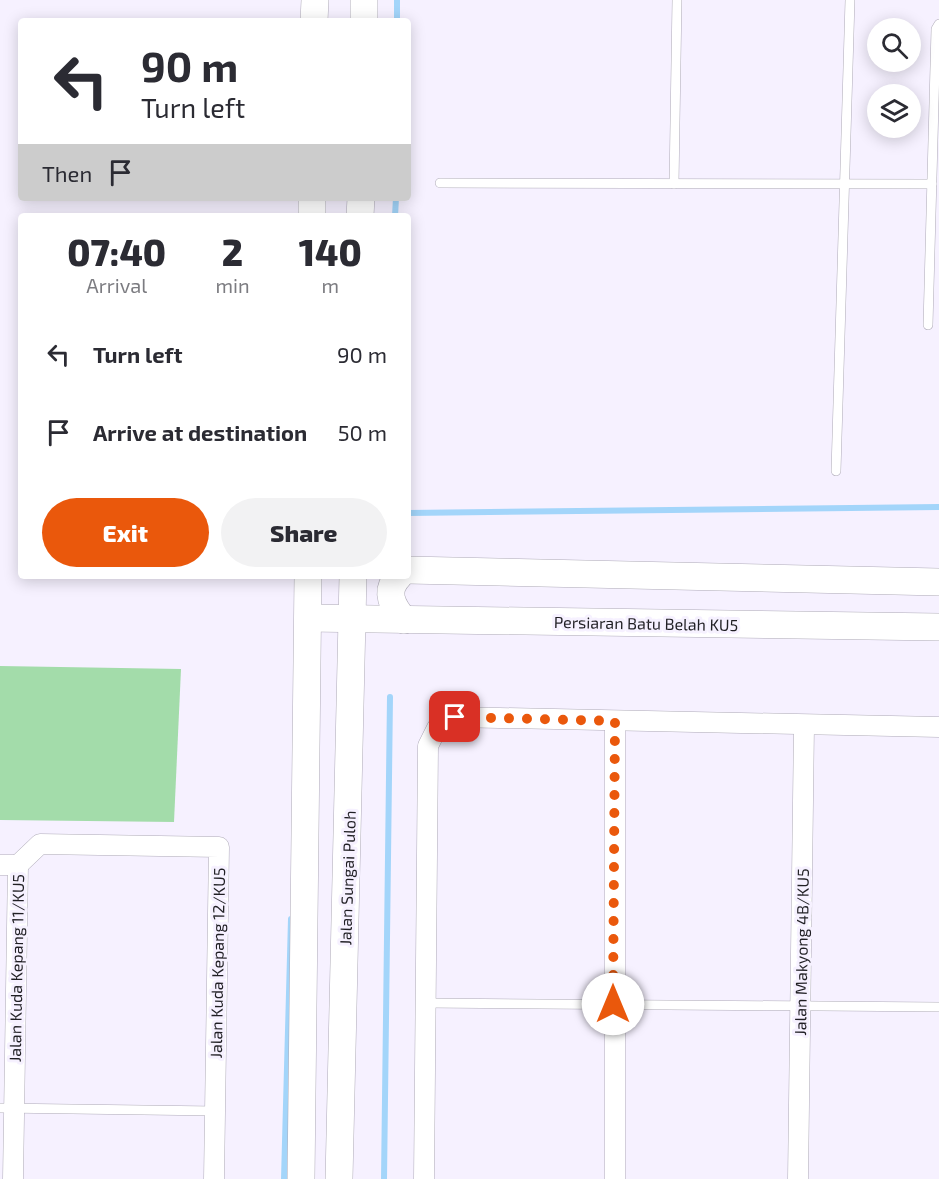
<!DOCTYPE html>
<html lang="en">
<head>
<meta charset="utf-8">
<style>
	body { margin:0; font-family:"Exo 2",sans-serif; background:#f2f2f3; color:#2b2b33; height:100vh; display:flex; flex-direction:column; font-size:22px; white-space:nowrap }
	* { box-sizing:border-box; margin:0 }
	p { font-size:20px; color:#7c7c81 }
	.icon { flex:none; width:33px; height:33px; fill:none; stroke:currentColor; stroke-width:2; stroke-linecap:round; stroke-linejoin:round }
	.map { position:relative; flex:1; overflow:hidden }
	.sheet { position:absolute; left:18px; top:213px; width:393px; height:366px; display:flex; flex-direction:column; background:#fff; border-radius:6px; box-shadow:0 3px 15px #0003 }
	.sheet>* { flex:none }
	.hud { position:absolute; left:18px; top:18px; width:393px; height:183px; border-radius:6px; box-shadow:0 3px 15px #0003; background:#fff; color:#2b2b33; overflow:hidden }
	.buttons { position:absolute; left:867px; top:18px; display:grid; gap:12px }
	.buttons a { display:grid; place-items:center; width:54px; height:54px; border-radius:50%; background:#fff; box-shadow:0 3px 15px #0003; font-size:30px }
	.pin { position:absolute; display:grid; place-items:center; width:51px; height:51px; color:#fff; margin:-26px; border-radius:12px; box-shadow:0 3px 9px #0006 }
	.me { position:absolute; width:66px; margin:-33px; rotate:0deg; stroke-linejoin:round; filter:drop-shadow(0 0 4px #0008) }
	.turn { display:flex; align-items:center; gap:21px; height:126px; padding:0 24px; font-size:27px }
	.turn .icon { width:78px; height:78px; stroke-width:2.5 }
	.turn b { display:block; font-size:42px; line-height:51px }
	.then { display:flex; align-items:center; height:57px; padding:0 24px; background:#0003; gap:12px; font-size:22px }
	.eta { display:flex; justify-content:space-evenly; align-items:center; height:102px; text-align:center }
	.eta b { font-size:36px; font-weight:800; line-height:42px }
	.button { display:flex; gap:12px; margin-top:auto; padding:12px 24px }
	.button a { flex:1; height:69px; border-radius:36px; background:#ea580c; color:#fff; font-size:24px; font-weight:800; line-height:69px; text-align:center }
	.button a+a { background:#f2f2f3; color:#2b2b33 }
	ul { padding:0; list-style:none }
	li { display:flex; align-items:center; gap:18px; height:78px; padding:0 24px }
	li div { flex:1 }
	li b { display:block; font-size:22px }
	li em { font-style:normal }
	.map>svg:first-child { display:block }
	.green { fill:#a3dcaa }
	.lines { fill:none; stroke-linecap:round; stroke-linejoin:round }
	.stream { stroke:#a3d5fa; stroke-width:6 }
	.lane-casing { stroke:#afabb8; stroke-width:10 }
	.street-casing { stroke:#afabb8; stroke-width:21 }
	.secondary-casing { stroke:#afabb8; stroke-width:28 }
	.lane { stroke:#fff; stroke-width:9 }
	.street { stroke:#fff; stroke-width:20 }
	.secondary { stroke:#fff; stroke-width:27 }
	.route { stroke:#ea580c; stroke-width:10; stroke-dasharray:0 18 }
	.labels { text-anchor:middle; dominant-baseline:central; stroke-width:6; stroke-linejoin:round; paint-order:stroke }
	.street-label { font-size:16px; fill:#201f24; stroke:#f6f1ff }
</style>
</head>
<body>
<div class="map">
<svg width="939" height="1179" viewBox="0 0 939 1179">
	<rect width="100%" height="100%" fill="#f6f1ff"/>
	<path class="green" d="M0,666L181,669L174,822L0,820Z"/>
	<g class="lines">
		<g class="stream">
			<path d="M397,21V0"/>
			<path d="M395,216L396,198"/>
			<path d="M408,513L939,507"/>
			<path d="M284,1179L291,919"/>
			<path d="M384,1179L390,697"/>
		</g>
		<g class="lane-casing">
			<g id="lane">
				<path d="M440,183L932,184"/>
				<path d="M674,184L677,0"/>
				<path d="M928,325L936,29L939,24"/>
				<path d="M836,471L850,0"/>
				<path d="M427,1003L939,1007"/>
				<path d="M0,1108L215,1111"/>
			</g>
		</g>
		<g class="street-casing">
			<g id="street">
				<path d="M0,865H18"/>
				<path d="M18,865L40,844L219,847L214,1179"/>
				<path d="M13,1179L18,865"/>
				<path d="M424,1179L428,746L437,728L455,717L939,727"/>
				<path d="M615,1179V721"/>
				<path d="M798,1179L804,726"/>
			</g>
		</g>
		<g class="secondary-casing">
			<g id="secondary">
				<path d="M314,21L315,0"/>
				<path d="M364,21V0"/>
				<path d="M312,216V198"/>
				<path d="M360,216L361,198"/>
				<path d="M408,570L939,582"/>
				<path d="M399,576C384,591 392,606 404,620"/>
				<path d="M308,618L939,627"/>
				<path d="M301,1179L308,576"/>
				<path d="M339,1179L353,576"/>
			</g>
		</g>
		<use href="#lane" class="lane"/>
		<use href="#street" class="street"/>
		<use href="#secondary" class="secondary"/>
	</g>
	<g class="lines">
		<path class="route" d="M455,717L615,721L613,1004"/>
	</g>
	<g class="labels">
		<g class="street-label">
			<text transform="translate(646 623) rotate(1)">Persiaran Batu Belah KU5</text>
			<text transform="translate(347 878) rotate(-88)">Jalan Sungai Puloh</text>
			<text transform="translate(801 952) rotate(-89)">Jalan Makyong 4B/KU5</text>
			<text transform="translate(217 963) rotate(-89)">Jalan Kuda Kepang 12/KU5</text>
			<text transform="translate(16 968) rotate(-89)">Jalan Kuda Kepang 11/KU5</text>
		</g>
	</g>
</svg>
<div class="buttons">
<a><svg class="icon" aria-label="search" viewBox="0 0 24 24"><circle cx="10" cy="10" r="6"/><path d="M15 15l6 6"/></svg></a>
<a><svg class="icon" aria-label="layers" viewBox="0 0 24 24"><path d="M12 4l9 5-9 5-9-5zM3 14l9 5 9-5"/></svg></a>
</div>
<div class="pin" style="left:455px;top:717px;background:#d93025"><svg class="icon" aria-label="arrive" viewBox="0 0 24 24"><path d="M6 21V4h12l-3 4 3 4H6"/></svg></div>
<svg class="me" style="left:613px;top:1004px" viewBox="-20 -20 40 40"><circle r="19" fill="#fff"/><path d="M0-13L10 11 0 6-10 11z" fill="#ea580c"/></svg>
<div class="hud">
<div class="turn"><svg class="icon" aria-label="left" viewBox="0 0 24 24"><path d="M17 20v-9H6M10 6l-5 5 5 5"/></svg><div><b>90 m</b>Turn left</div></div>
<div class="then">Then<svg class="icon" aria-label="arrive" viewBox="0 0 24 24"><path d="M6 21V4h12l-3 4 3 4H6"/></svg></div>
</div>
<section class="sheet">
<div class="eta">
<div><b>07:40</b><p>Arrival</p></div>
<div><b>2</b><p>min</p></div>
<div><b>140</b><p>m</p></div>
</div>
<ul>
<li><svg class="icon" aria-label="left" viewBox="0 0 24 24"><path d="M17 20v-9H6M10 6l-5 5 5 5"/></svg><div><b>Turn left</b></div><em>90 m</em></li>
<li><svg class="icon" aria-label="arrive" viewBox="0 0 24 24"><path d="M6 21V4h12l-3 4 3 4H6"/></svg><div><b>Arrive at destination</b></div><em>50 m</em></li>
</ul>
<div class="button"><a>Exit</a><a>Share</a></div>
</section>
</div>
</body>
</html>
